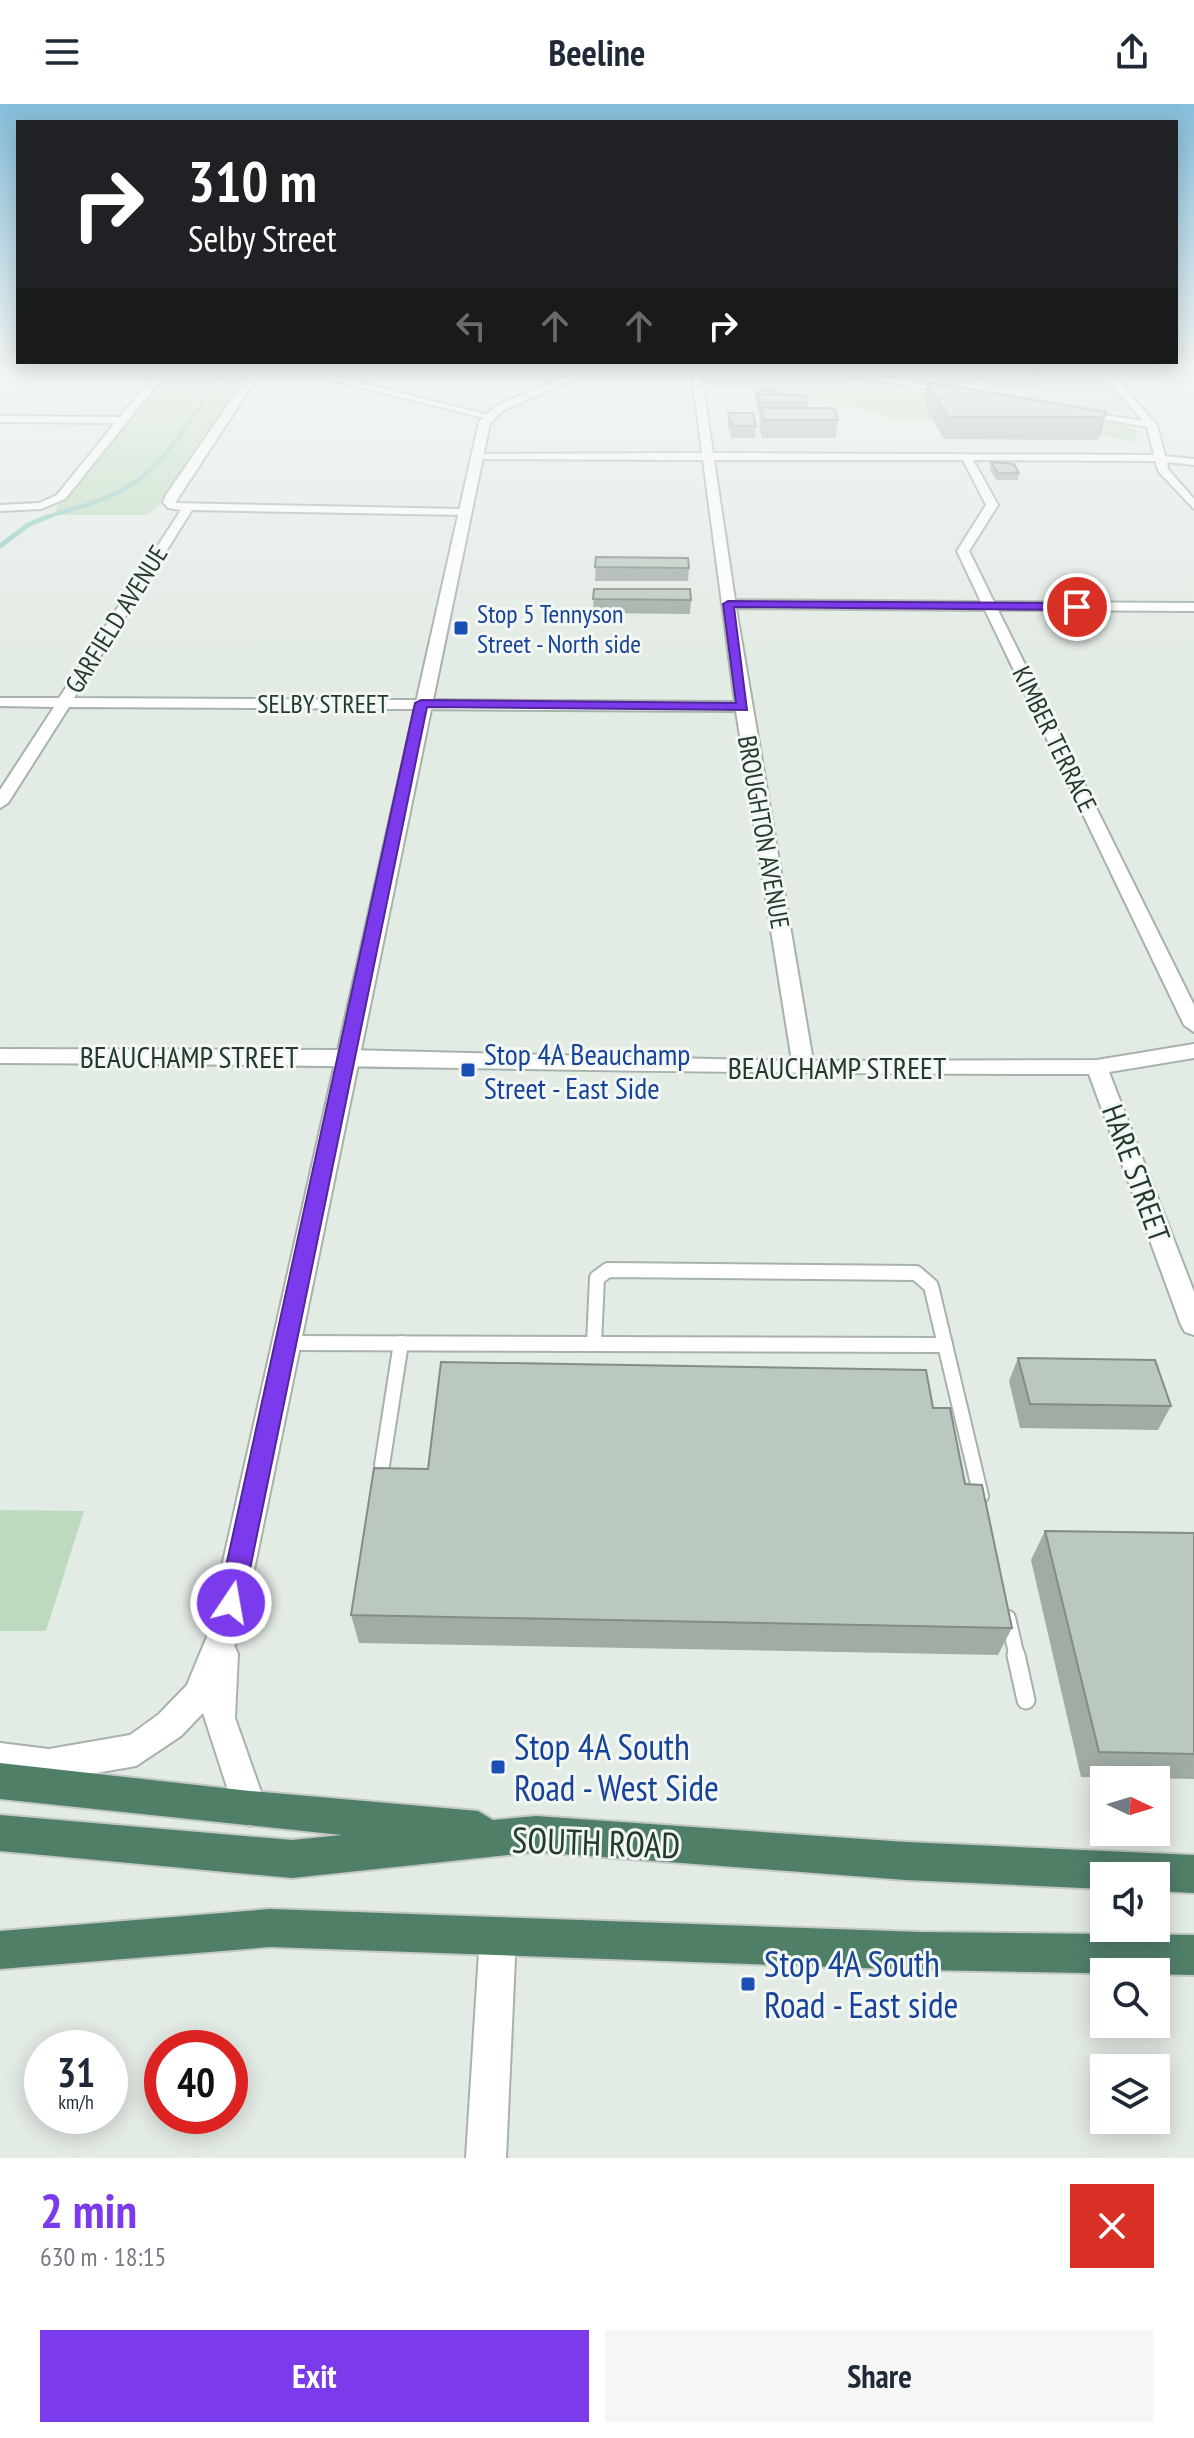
<!DOCTYPE html>
<html lang="en">
<head>
<meta charset="utf-8">
<style>
	body { margin:0; font-family:"PT Sans Narrow",sans-serif; background:#f6f6f7; color:#1f2937; height:100vh; display:flex; flex-direction:column; font-size:30px; white-space:nowrap }
	* { box-sizing:border-box; margin:0 }
	p { font-size:26px; color:#747a83 }
	.icon { flex:none; width:44px; height:44px; fill:none; stroke:currentColor; stroke-width:2; stroke-linecap:round; stroke-linejoin:round }
	.map { position:relative; height:2054px; overflow:hidden }
	.side { display:flex; flex-direction:column; background:#fff; flex:1 }
	.side>* { flex:none }
	.guide { position:absolute; left:16px; top:16px; width:1162px; height:244px; border-radius:0px; box-shadow:0 4px 20px #0003; background:#202124; color:#fff; overflow:hidden }
	.needle { width:52px; rotate:94deg }
	.tools { position:absolute; left:1090px; top:1662px; display:grid; gap:16px }
	.tools a { display:grid; place-items:center; width:80px; height:80px; border-radius:0px; background:#fff; box-shadow:0 4px 20px #0003; font-size:40px }
	.speed { position:absolute; left:24px; top:1926px; display:flex; gap:16px; font-size:40px; font-weight:700; text-align:center }
	.speed>* { display:grid; place-content:center; width:104px; height:104px; border-radius:50%; background:#fff; box-shadow:0 4px 20px #0003; line-height:1 }
	.speed small { font-size:20px; font-weight:400 }
	.speed .limit { border:12px solid #d22; background:#fff; color:#111 }
	.pin { position:absolute; display:grid; place-items:center; width:68px; height:68px; color:#fff; margin:-34px; border:4px solid #fff; border-radius:50%; box-shadow:0 2px 8px #0007 }
	.me { position:absolute; width:88px; margin:-44px; rotate:12deg; stroke-linejoin:round; filter:drop-shadow(0 0 6px #0008) }
	.turn { display:flex; align-items:center; gap:28px; height:168px; padding:0 40px; font-size:36px }
	.turn .icon { width:104px; height:104px; stroke-width:2.5 }
	.turn b { display:block; font-size:56px; line-height:68px }
	.lanes { display:flex; align-items:center; height:76px; padding:0 40px; background:#0003; justify-content:center; gap:40px; direction:ltr }
	.lanes .off { opacity:.35 }
	.round { display:grid; place-items:center; flex:none; width:84px; height:84px; border-radius:0px; background:#f6f6f7 }
	.overview { display:flex; align-items:center; justify-content:space-between; height:136px; padding:0 40px }
	h1 { font-size:48px; font-weight:700; line-height:60px; color:#7c3aed }
	.button { display:flex; gap:16px; margin-top:auto; padding:16px 40px }
	.button a { flex:1; height:92px; border-radius:0px; background:#7c3aed; color:#fff; font-size:32px; font-weight:700; line-height:92px; text-align:center }
	.button a+a { background:#f6f6f7; color:#1f2937 }
	header { display:flex; justify-content:space-between; align-items:center; height:104px; padding:0 40px; background:#fff; font-size:36px; font-weight:700 }
	.map>svg:first-child { display:block }
	.built { fill:#d1dbd4 }
	.green { fill:#bedabe }
	.lines { fill:none; stroke-linecap:round; stroke-linejoin:round }
	.stream-far1 { stroke:#91cac4; stroke-width:4 }
	.stream { stroke:#91cac4; stroke-width:5 }
	.service-far1-casing { stroke:#a6b2ab; stroke-width:18 }
	.service-casing { stroke:#a6b2ab; stroke-width:21 }
	.minor-casing { stroke:#a6b2ab; stroke-width:4 }
	.tertiary-casing { stroke:#a6b2ab; stroke-width:4 }
	.trunk-casing { stroke:#c2c8c5; stroke-width:4 }
	.service-far1 { stroke:#fff; stroke-width:14 }
	.service { stroke:#fff; stroke-width:17 }
	.minor { fill:#fff; fill-rule:evenodd }
	.tertiary { fill:#fff; fill-rule:evenodd }
	.trunk { fill:#507f68; fill-rule:evenodd }
	.wall { fill:#a1aca5 }
	.shaded-wall { fill:#838c86 }
	.building { fill:#bbc8c0; stroke:#838c86; stroke-width:2 }
	.route { fill:#7c3aed; stroke:#51269a; stroke-width:2 }
	.transit-dot { fill:#1a4fb4; stroke:#f3f8f4; stroke-width:3 }
	.labels { text-anchor:middle; dominant-baseline:central; stroke-width:6; stroke-linejoin:round; paint-order:stroke }
	.far-transit-label { font-size:26px; fill:#164399; stroke:#f3f8f4; text-anchor:start }
	.far-street-label { font-size:26px; fill:#243a2f; stroke:#f3f8f4 }
	.transit-label { font-size:30px; fill:#164399; stroke:#f3f8f4; text-anchor:start }
	.street-label { font-size:30px; fill:#243a2f; stroke:#f3f8f4 }
	.near-transit-label { font-size:36px; fill:#164399; stroke:#f3f8f4; text-anchor:start }
	.near-street-label { font-size:36px; fill:#243a2f; stroke:#f3f8f4 }
</style>
</head>
<body>
<header><svg class="icon" aria-label="menu" viewBox="0 0 24 24"><path d="M4 6h16M4 12h16M4 18h16"/></svg>Beeline<svg class="icon" aria-label="share" viewBox="0 0 24 24"><path d="M12 15V3M7 8l5-5 5 5M5 13v7h14v-7"/></svg></header>
<div class="map">
<svg width="1194" height="2054" viewBox="0 0 1194 2054">
	<rect width="100%" height="100%" fill="#e3ebe5"/>
	<path class="built" d="M843,263H1091L1130,307L1107,308Z"/>
	<g class="green">
		<path d="M166,263H260L172,391L147,411H54L61,393Z"/>
		<path d="M692,263H801L1123,321L1137,327L1135,338L925,300L934,317H888L882,310L761,287L705,282L703,268Z"/>
		<path d="M0,1406L84,1407L46,1527H0Z"/>
	</g>
	<g class="lines">
		<path class="stream-far1" d="M43,414C71,405 100,399 126,384C170,359 196,304 224,263"/>
		<path class="stream" d="M0,442L28,421L49,412"/>
		<g class="service-far1-casing">
			<g id="service-far1">
				<path d="M287,1239L945,1241"/>
				<path d="M594,1240L597,1174L608,1166L916,1169L931,1182L981,1392"/>
				<path d="M382,1361L401,1239"/>
				<path d="M1008,1514L1017,1553"/>
			</g>
		</g>
		<g class="service-casing">
			<path id="service" d="M1016,1551L1026,1596"/>
		</g>
		<g class="minor-casing">
			<g id="minor">
				<path d="M161,263H171L65,395L41,405L0,407V401L39,399L57,391L115,319L0,318V312L120,313Z"/>
				<path d="M254,263H264L175,399L463,405L469,408L463,411L192,406L74,594L735,598L703,356L476,355L472,350L702,349L692,271L677,263H690L701,269L713,349L1154,351L1147,323L1072,310L1077,307L1143,317L1096,263H1106L1157,321L1165,352L1194,355V361L1167,358L1168,365L1194,395V405L1159,368L1155,357L973,356L998,401L969,447L994,498L1194,499V507L998,506L1194,901V928L1184,921L985,506L736,504L813,957L1097,956L1194,940V954L1109,968L1194,1188V1231L1185,1228L1181,1221L1089,970C726,971 363,960 0,959V945L347,946L792,957L736,607L69,603L8,699L0,704V686L54,603L0,602V594H59L181,406L168,404L163,398L166,391ZM714,356H963L986,401L957,447L981,498L735,496Z"/>
				<path d="M280,263H296L493,312L488,315Z"/>
				<path d="M811,263H831L961,288L956,291Z"/>
				<path d="M224,1514L235,1518L239,1529L234,1541L238,1550L235,1614L267,1705L262,1717L250,1722L238,1717L203,1609L181,1632L136,1662L49,1677L0,1671V1639L49,1645L130,1631L159,1610L187,1581L213,1518Z"/>
				<path d="M498,1814L511,1819L516,1832L506,2054H466L480,1832L485,1819Z"/>
			</g>
		</g>
		<g class="tertiary-casing">
			<path id="tertiary" d="M587,263H600L504,306L490,319L241,1529L236,1540L224,1545L212,1540L207,1529L479,318L496,302Z"/>
		</g>
		<g class="trunk-casing">
			<g id="trunk">
				<path d="M0,1659L250,1687L478,1707L493,1716L536,1712L906,1738L1194,1751V1789L1156,1787V1772H1104V1785L906,1776L536,1748L292,1774L0,1747V1711L292,1736L342,1731L0,1695Z"/>
				<path d="M270,1805L921,1828L1194,1831V1871L921,1866L270,1843L0,1865V1827Z"/>
			</g>
		</g>
		<use href="#service-far1" class="service-far1"/>
		<use href="#service" class="service"/>
		<use href="#minor" class="minor"/>
		<use href="#tertiary" class="tertiary"/>
		<use href="#trunk" class="trunk"/>
	</g>
	<g class="wall">
		<path d="M865,263H879L878,267H867Z"/>
		<path d="M944,263H1079L1078,266H1036L1040,271L1038,283H1017V286H991L977,265H945Z"/>
		<path d="M927,278L1106,308L1100,331L1097,336L944,335L924,300Z"/>
		<path d="M755,286L781,291L807,299V304L838,316L836,334H762L759,321L760,310H759L755,292Z"/>
		<path d="M728,309L756,322L755,334H731L728,321Z"/>
		<path d="M991,358L1019,369L1018,376H996L990,365Z"/>
		<path d="M596,453L689,464L688,477H595Z"/>
		<path d="M594,485L691,496L690,510L593,509Z"/>
		<path d="M1018,1254L1171,1302L1158,1326L1020,1324L1009,1277Z"/>
		<path d="M933,1304L965,1380L1012,1524L998,1551L359,1539L351,1511L428,1365Z"/>
		<path d="M1045,1427L1194,1429V1675L1081,1673L1031,1456Z"/>
	</g>
	<path class="shaded-wall" d="M1106,308L1100,331L1097,336L1103,313Z"/>
	<g class="building">
		<path d="M990,263H1016L1020,269H994Z"/>
		<path d="M1016,263H1034L1040,271H1020V269Z"/>
		<path d="M927,278L1106,308L1103,313H948Z"/>
		<path d="M755,286H780L781,291L758,290V296Z"/>
		<path d="M758,290L805,291L807,299L760,298Z"/>
		<path d="M761,304H834L838,316H764Z"/>
		<path d="M728,309H753L756,322H732Z"/>
		<path d="M991,358L1014,360L1019,369H998Z"/>
		<path d="M596,453L688,454L689,464L595,463Z"/>
		<path d="M594,485H690L691,496L593,495Z"/>
		<path d="M1018,1254L1155,1256L1171,1302L1030,1300Z"/>
		<path d="M441,1258L926,1266L933,1304H950L965,1380L982,1381L1012,1524L351,1511L374,1364L428,1365Z"/>
		<path d="M1045,1427L1194,1429V1650L1099,1648Z"/>
	</g>
	<linearGradient id="sky" x2="0" y2="1"><stop stop-color="#85bdda"/><stop offset="0.48" stop-color="#f2f6f3"/><stop offset="1" stop-color="#f2f6f3" stop-opacity="0"/></linearGradient>
	<rect width="1194" height="550" fill="url(#sky)"/>
	<path class="route" d="M728,497L1077,499L1083,503L1077,506L734,503L747,606L427,603L243,1499L240,1508L231,1511L222,1508L218,1499L415,599L421,596L736,599L723,500Z"/>
	<g class="transit-dot">
		<rect x="453" y="516" width="16" height="16" rx="4"/>
		<rect x="460" y="958" width="16" height="16" rx="4"/>
		<rect x="490" y="1655" width="16" height="16" rx="4"/>
		<rect x="740" y="1872" width="16" height="16" rx="4"/>
	</g>
	<g class="labels">
		<g class="far-transit-label">
			<text x="477" y="509">Stop 5 Tennyson<tspan x="477" dy="30">Street - North side</tspan></text>
		</g>
		<g class="far-street-label">
			<text transform="translate(116 515) rotate(-58)">GARFIELD AVENUE</text>
			<text x="323" y="599">SELBY STREET</text>
			<text transform="translate(1055 635) rotate(64)">KIMBER TERRACE</text>
			<text transform="translate(764 728) rotate(80)">BROUGHTON AVENUE</text>
		</g>
		<g class="transit-label">
			<text x="484" y="949">Stop 4A Beauchamp<tspan x="484" dy="34">Street - East Side</tspan></text>
		</g>
		<g class="street-label">
			<text x="189" y="952">BEAUCHAMP STREET</text>
			<text x="837" y="963">BEAUCHAMP STREET</text>
			<text transform="translate(1137 1069) rotate(70)">HARE STREET</text>
		</g>
		<g class="near-transit-label">
			<text x="514" y="1642">Stop 4A South<tspan x="514" dy="41">Road - West Side</tspan></text>
			<text x="764" y="1859">Stop 4A South<tspan x="764" dy="41">Road - East side</tspan></text>
		</g>
		<g class="near-street-label">
			<text transform="translate(596 1738) rotate(2)">SOUTH ROAD</text>
		</g>
	</g>
</svg>
<div class="tools">
<a><svg class="needle" viewBox="-14 -14 28 28"><path d="M0-13l5 13h-10z" fill="#e53935"/><path d="M0 13l5-13h-10z" fill="#747a83"/></svg></a>
<a><svg class="icon" aria-label="sound" viewBox="0 0 24 24"><path d="M4 9h4l5-4v14l-5-4H4zM17 9q2 3 0 6"/></svg></a>
<a><svg class="icon" aria-label="search" viewBox="0 0 24 24"><circle cx="10" cy="10" r="6"/><path d="M15 15l6 6"/></svg></a>
<a><svg class="icon" aria-label="layers" viewBox="0 0 24 24"><path d="M12 4l9 5-9 5-9-5zM3 14l9 5 9-5"/></svg></a>
</div>
<div class="speed"><div>31<small>km/h</small></div><div class="limit">40</div></div>
<div class="pin" style="left:1077px;top:503px;background:#d93025"><svg class="icon" aria-label="arrive" viewBox="0 0 24 24"><path d="M6 21V4h12l-3 4 3 4H6"/></svg></div>
<svg class="me" style="left:231px;top:1499px" viewBox="-20 -20 40 40"><circle r="17" fill="#7c3aed" stroke="#fff" stroke-width="3"/><path d="M0-11L8 9 0 5-8 9z" fill="#fff"/></svg>
<div class="guide">
<div class="turn"><svg class="icon" aria-label="right" viewBox="0 0 24 24"><path d="M7 20v-9h11M14 6l5 5-5 5"/></svg><div><b>310 m</b>Selby Street</div></div>
<div class="lanes"><svg class="icon off" aria-label="left" viewBox="0 0 24 24"><path d="M17 20v-9H6M10 6l-5 5 5 5"/></svg><svg class="icon off" aria-label="ahead" viewBox="0 0 24 24"><path d="M12 20V5M6 11l6-6 6 6"/></svg><svg class="icon off" aria-label="ahead" viewBox="0 0 24 24"><path d="M12 20V5M6 11l6-6 6 6"/></svg><svg class="icon" aria-label="right" viewBox="0 0 24 24"><path d="M7 20v-9h11M14 6l5 5-5 5"/></svg></div>
</div>
</div>
<section class="side">
<div class="overview"><div><h1>2 min</h1><p>630 m · 18:15</p></div><a class="round" style="background:#d93025;color:#fff"><svg class="icon" aria-label="close" viewBox="0 0 24 24"><path d="M6 6l12 12M18 6L6 18"/></svg></a></div>
<div class="button"><a>Exit</a><a>Share</a></div>
</section>
</body>
</html>
